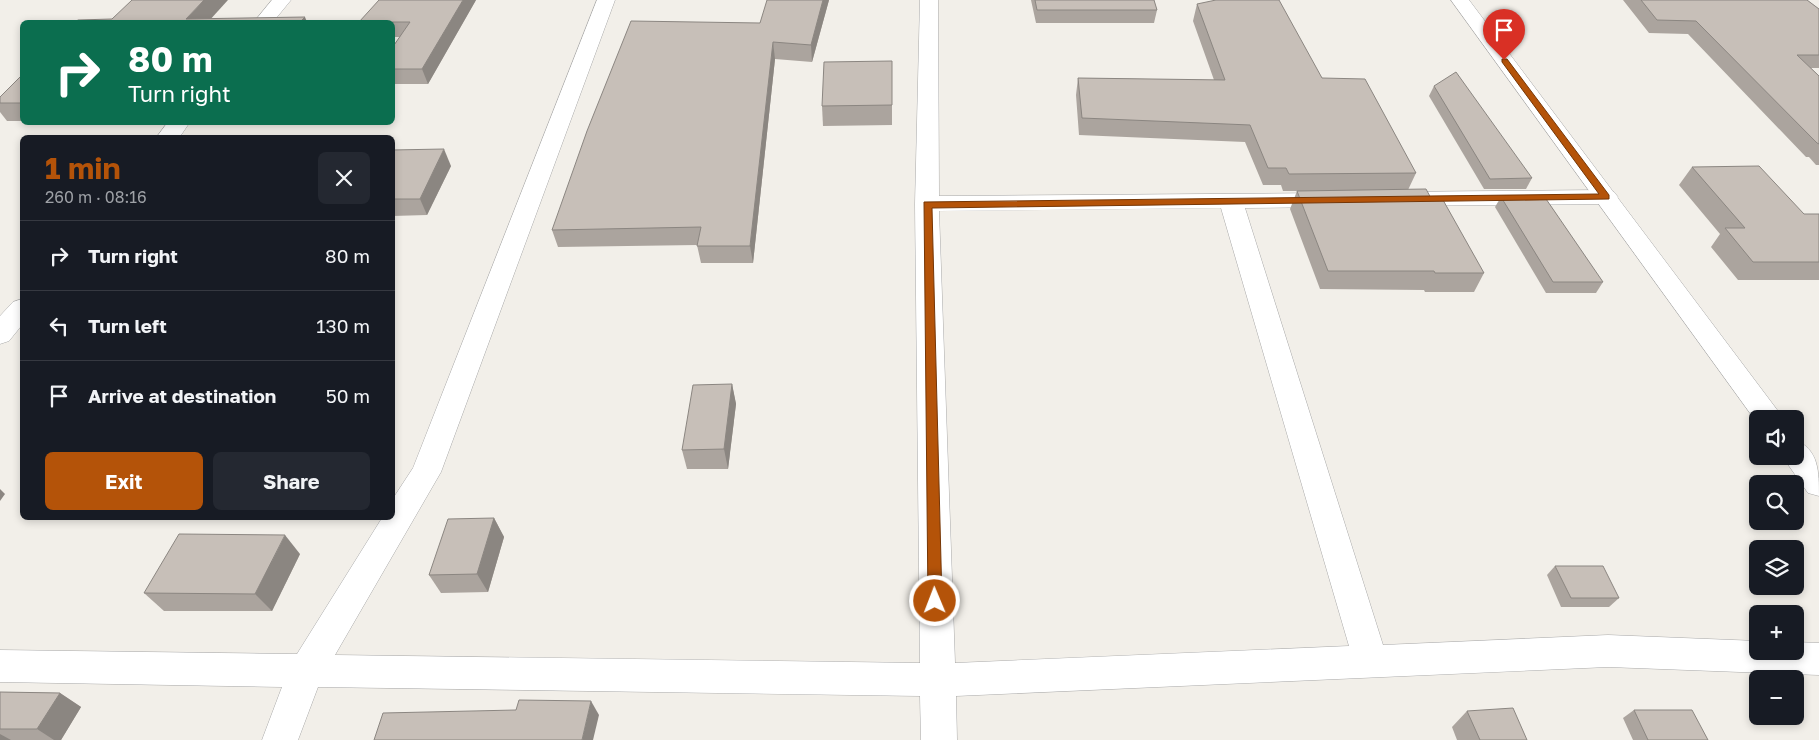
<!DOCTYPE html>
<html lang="en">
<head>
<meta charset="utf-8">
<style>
	body { margin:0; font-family:"Golos Text",sans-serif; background:#242831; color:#f1f3f6; height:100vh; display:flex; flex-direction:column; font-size:19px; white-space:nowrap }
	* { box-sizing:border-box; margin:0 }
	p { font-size:16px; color:#9ea1a6 }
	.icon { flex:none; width:28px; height:28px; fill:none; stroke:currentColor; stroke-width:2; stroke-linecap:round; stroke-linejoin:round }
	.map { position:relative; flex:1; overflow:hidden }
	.sheet { position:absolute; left:20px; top:135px; width:375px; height:385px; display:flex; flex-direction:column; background:#171b24; border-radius:8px; box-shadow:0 2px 8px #0003 }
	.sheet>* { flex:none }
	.top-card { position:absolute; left:20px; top:20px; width:375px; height:105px; border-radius:8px; box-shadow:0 2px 8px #0003; background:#0b6e4f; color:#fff; overflow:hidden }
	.tools { position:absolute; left:1749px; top:410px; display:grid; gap:10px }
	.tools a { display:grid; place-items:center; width:55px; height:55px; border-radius:8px; background:#171b24; box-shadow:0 2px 8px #0003; font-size:25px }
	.pin { position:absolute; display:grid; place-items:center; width:42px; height:42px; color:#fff; margin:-51px -21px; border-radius:50% 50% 50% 0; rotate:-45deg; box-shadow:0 0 5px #0007 }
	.pin .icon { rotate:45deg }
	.me { position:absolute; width:55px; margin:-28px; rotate:359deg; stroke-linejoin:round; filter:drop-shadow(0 0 4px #0008) }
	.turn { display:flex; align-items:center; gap:18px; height:105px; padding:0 25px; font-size:22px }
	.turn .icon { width:65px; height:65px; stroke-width:2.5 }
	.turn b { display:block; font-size:35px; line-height:42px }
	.round { display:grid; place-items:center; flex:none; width:52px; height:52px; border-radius:8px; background:#242831 }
	.head { display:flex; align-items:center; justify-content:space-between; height:85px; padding:0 25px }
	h1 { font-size:30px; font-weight:700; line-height:38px; color:#b45309 }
	.primary-button { display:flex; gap:10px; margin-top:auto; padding:10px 25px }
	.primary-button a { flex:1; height:58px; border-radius:8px; background:#b45309; color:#fff; font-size:20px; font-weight:700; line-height:58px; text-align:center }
	.primary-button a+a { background:#242831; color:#f1f3f6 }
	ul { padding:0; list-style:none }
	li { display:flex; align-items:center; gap:15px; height:70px; padding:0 25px; border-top:1px solid #363941 }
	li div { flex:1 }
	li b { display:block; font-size:19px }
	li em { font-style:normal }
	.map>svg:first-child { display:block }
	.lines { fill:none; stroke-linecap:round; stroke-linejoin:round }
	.minor-casing { stroke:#a9a9a9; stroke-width:1 }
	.tertiary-casing { stroke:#a9a9a9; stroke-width:1 }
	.minor { fill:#fff; fill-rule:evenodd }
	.tertiary { fill:#fff; fill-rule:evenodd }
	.wall { fill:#aba49e }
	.shaded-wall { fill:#8b8681 }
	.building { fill:#c7bfb8; stroke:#8b8681 }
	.route { fill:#b45309; stroke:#753606 }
</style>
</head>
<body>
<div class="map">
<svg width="1819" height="740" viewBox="0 0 1819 740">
	<rect width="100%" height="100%" fill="#f2efe9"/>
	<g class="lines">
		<g class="minor-casing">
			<g id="minor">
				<path d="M272,0H291L273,22H254Z"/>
				<path d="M597,0H615L441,472L335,655L920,663L915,204L920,0H938L939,196L1332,193L1340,195L1344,200L1340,205L1332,207L1245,208L1383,645L1608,635L1758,641V651H1795V642L1819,643V675L1608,667L956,696L957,740H921L920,696L318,687L298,740H262L282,687L0,682V650L297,654L382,518H392V500L413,468ZM1221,208L1349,646L955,663L939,211Z"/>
				<path d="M168,122H190L179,138H156Z"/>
				<path d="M1606,190L1614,192L1618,197L1614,202L1606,204L1395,206L1387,204L1383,199L1387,194L1395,192Z"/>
				<path d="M22,299V325L9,341L0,344V316L13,302Z"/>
			</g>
		</g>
		<g class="tertiary-casing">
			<g id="tertiary">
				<path d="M1451,0H1469L1784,419H1758V424Z"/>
				<path d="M1795,440C1819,449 1819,472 1819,496L1808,493L1782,456H1795Z"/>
			</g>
		</g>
		<use href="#minor" class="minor"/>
		<use href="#tertiary" class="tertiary"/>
	</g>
	<g class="wall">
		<path d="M476,0L428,84H392V48L400,37H392V22Z"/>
		<path d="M829,0L812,62L775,59L753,263H701L697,245L558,247L552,230L760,23Z"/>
		<path d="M1031,0H1154L1157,10L1154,23H1036Z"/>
		<path d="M1623,0H1807L1819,9V68H1811L1819,76V165H1816L1809,157H1806L1688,34L1649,33Z"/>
		<path d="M1197,4L1322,78L1416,173L1408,190L1432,200L1484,273L1474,292H1425L1424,290L1320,289L1290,209L1297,191H1283L1281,185H1263L1245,142L1079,135L1076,95L1078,78L1214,80L1193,21Z"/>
		<path d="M892,61V125L823,126L822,106Z"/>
		<path d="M22,75V121H7L0,112V97Z"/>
		<path d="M1434,86L1532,178L1526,189H1484L1429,96Z"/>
		<path d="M392,150L451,166L427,215L392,216Z"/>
		<path d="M1692,167L1804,214H1819V280H1738L1711,247L1720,234L1679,185Z"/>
		<path d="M1501,197L1603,282L1596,293H1546L1495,207Z"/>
		<path d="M732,384L736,404L728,469H687L682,450Z"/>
		<path d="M494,518L504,537L488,592L441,593L429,575Z"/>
		<path d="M300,554L272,611H164L144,593Z"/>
		<path d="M1555,566L1619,598L1609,607H1561L1547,575Z"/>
		<path d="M0,692L60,693L81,707L61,740H0Z"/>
		<path d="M1634,710L1708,740H1633L1623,718Z"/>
		<path d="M1467,711L1527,740H1457L1452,727Z"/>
	</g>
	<g class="shaded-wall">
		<path d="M204,0H228L208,22L186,19Z"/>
		<path d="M463,0H476L428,84L422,69Z"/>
		<path d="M823,0H829L812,62L811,45Z"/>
		<path d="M305,17L307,22H300Z"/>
		<path d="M773,42L775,59L753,263L750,246Z"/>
		<path d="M444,149L451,166L427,215L420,199Z"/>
		<path d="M732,384L736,404L728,469L724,449Z"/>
		<path d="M0,489L5,494L0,501Z"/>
		<path d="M494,518L504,537L488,592L477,574Z"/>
		<path d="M285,535L300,554L272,611L255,594Z"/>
		<path d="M60,693L81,707L61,740H54L37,729Z"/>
		<path d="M591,701L599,715L593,740H582Z"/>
		<path d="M0,734L11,740H0Z"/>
	</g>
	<g class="building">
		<path d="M132,0H204L186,19L305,17L300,22H75L78,20L112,19Z"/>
		<path d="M379,0H463L422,69H392V48L410,22H359Z"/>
		<path d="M767,0H823L811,45L773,42L750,246H697L701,227L552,230L587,131L631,21L760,23Z"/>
		<path d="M1035,0H1154L1157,10H1037Z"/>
		<path d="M1216,0H1279L1322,78L1365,79L1416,173L1289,174L1286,168H1268L1250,125L1082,118L1078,78L1225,80L1197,4Z"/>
		<path d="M1641,0H1807L1819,9V55H1797L1819,76V144L1817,143L1696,21L1657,20Z"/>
		<path d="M892,61V105L822,106L824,62Z"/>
		<path d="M1456,72L1532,178L1490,179L1434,86Z"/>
		<path d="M22,75V103H0V97Z"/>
		<path d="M444,149L420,199H392V150Z"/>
		<path d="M1759,166L1804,214H1819V262H1753L1725,228H1745L1692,167Z"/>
		<path d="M1426,189L1432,200H1443L1484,273H1435L1434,271H1328L1297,191Z"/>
		<path d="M1544,196L1603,282H1553L1501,197Z"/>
		<path d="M732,384L724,449L682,450L693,385Z"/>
		<path d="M494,518L477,574L429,575L448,519Z"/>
		<path d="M179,534L285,535L255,594L144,593Z"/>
		<path d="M1555,566H1603L1619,598H1571Z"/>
		<path d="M0,692L60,693L37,729H0Z"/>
		<path d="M519,700L591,701L582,740H374L383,713L516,710Z"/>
		<path d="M1513,708L1527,740H1480L1467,711Z"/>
		<path d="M1634,710H1692L1708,740H1648Z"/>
	</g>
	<path class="route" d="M1502,59H1507L1609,195V199L932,208L942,601L940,605L935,607L930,605L928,601L924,202L1599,194L1502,62Z"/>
</svg>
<div class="tools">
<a><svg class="icon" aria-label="sound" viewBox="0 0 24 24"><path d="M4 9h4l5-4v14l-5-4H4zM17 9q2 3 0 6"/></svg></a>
<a><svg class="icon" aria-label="search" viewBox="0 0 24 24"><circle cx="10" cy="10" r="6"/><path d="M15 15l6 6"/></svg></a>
<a><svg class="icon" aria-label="layers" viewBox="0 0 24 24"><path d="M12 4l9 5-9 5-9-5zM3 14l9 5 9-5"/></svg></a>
<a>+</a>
<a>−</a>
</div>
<div class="pin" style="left:1504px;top:60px;background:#d93025"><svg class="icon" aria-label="arrive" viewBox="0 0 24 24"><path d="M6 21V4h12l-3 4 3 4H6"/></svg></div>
<svg class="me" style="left:935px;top:601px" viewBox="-20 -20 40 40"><circle r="17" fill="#b45309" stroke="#fff" stroke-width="3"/><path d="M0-11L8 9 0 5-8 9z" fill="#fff"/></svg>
<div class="top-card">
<div class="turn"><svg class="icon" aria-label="right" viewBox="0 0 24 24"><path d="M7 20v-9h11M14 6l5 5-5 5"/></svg><div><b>80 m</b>Turn right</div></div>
</div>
<section class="sheet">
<div class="head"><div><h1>1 min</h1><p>260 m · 08:16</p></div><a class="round"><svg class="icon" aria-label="close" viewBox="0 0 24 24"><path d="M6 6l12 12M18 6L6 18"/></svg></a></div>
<ul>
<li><svg class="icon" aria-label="right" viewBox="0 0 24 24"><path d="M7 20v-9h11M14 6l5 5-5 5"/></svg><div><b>Turn right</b></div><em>80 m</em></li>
<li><svg class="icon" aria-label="left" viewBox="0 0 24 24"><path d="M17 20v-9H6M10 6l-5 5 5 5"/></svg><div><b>Turn left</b></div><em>130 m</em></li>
<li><svg class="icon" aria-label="arrive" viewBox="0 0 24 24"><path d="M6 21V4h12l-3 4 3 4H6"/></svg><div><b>Arrive at destination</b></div><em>50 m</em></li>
</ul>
<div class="primary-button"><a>Exit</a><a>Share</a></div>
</section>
</div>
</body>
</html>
